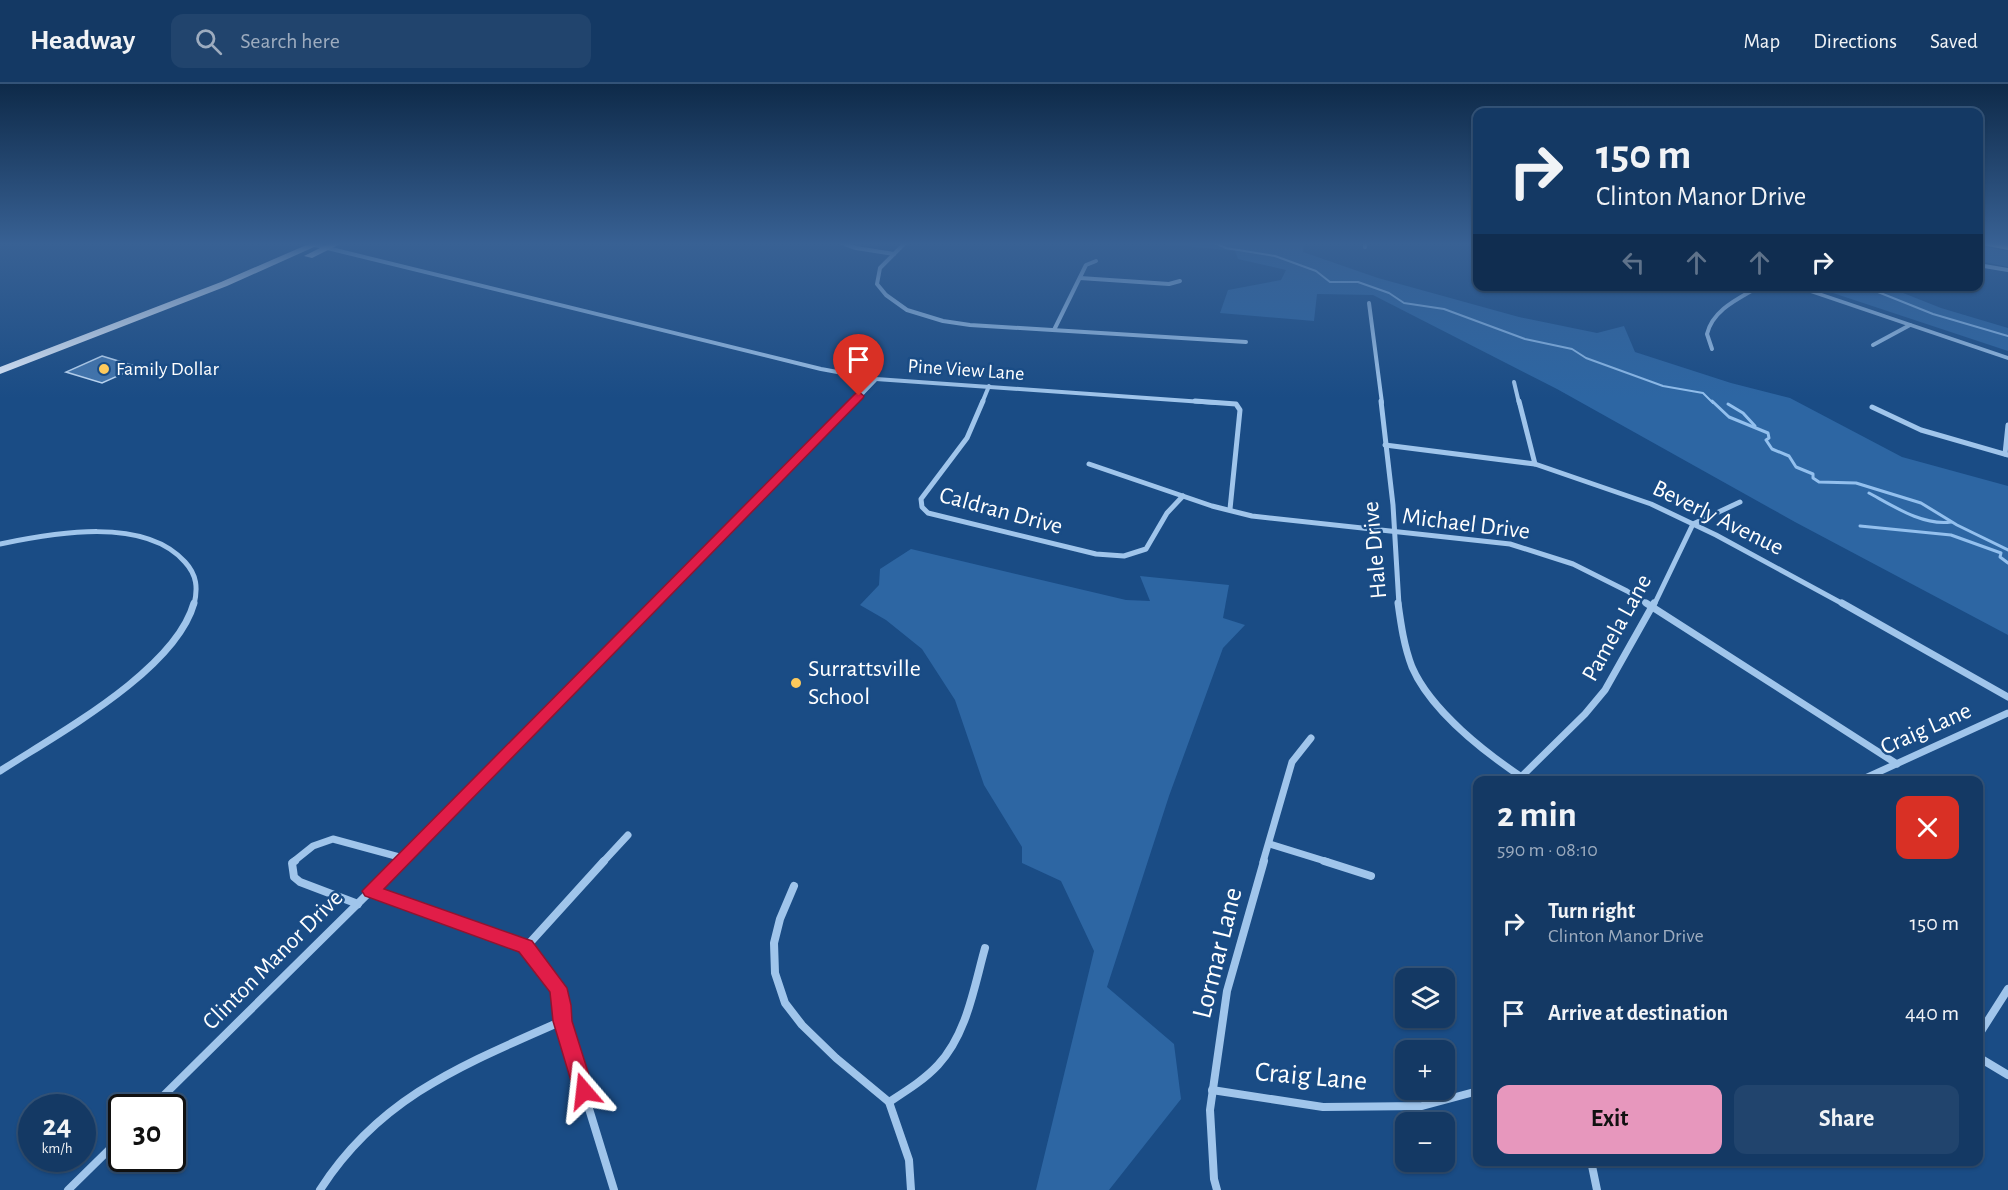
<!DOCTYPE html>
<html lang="en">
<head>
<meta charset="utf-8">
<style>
	body { margin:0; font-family:"Alegreya Sans",sans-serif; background:#21446d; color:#f1f3f6; height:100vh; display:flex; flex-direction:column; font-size:22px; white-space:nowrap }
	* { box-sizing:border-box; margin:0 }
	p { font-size:20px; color:#9dacbf }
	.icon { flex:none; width:33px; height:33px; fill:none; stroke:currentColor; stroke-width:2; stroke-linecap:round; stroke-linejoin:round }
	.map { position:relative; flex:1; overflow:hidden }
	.side { position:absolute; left:1473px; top:692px; width:510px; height:390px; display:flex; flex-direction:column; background:#143964; border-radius:12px; box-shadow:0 2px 4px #0004,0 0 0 2px #335378 }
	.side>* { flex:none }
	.guide { position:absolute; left:1473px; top:24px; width:510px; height:183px; border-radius:12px; box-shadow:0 2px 4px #0004,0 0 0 2px #335378; background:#143964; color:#f1f3f6; overflow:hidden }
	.controls { position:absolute; left:1395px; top:884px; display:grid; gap:12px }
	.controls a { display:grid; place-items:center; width:60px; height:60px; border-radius:12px; background:#143964; box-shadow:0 2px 4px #0004,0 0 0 2px #335378; font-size:30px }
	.speed { position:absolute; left:18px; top:1010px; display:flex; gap:12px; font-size:30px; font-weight:700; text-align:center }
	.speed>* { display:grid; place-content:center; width:78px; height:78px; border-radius:50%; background:#143964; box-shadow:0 2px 4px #0004,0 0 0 2px #335378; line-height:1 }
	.speed small { font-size:15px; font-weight:400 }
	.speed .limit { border:3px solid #111; border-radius:9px; background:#fff; color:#111 }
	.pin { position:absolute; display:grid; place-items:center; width:51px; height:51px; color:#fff; margin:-62px -26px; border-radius:50% 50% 50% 0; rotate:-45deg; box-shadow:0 0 6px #0007 }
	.pin .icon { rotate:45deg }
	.me { position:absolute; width:66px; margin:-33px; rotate:343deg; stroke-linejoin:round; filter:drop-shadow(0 0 4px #0008) }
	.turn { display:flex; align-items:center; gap:21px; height:126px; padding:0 24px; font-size:27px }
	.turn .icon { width:78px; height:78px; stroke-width:2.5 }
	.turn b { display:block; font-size:42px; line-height:51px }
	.lanes { display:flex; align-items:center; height:57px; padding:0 24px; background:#0003; justify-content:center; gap:30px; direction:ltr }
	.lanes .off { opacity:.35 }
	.round { display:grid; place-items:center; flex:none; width:63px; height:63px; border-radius:12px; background:#21446d }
	.headline { display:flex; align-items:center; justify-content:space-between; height:102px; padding:0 24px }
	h1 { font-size:36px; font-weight:700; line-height:45px }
	.cta { display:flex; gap:12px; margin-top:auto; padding:12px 24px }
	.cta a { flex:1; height:69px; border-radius:12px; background:#e797bd; color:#111; font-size:24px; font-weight:700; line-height:69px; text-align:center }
	.cta a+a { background:#21446d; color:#f1f3f6 }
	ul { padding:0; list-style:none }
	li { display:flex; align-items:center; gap:18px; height:90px; padding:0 24px }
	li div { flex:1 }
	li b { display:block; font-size:22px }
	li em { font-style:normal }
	header { display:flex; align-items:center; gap:36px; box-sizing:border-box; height:84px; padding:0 30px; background:#143964; border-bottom:2px solid #335378 }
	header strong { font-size:28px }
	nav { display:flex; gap:33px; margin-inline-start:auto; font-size:21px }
	.search { width:420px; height:54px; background:#21446d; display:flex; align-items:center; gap:15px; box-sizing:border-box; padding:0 21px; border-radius:12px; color:#9dacbf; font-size:22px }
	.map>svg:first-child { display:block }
	.green { fill:#2d66a3 }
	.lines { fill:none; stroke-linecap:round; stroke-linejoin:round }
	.stream-far1 { stroke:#93c0ee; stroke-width:2 }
	.stream { stroke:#93c0ee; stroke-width:3 }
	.building { fill:#4376ae; stroke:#c5def8; stroke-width:1.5 }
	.minor-far3 { stroke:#a0c5eb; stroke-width:4 }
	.minor-far2 { stroke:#a0c5eb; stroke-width:5 }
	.minor-far1 { stroke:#a0c5eb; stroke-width:7 }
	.minor { stroke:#a0c5eb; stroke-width:8 }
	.tertiary { fill:#a0c5eb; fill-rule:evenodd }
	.primary { fill:#e5f0ff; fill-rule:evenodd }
	.motorway { fill:#fff; fill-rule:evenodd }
	.route { fill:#e11d48; stroke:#92132f; stroke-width:1.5 }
	.poi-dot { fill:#feca5c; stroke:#1a4c85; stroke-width:2 }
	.labels { text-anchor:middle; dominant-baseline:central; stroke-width:5; stroke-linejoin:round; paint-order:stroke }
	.far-poi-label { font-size:20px; fill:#fff; stroke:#1a4c85; text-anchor:start }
	.far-street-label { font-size:20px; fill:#fff; stroke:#1a4c85 }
	.street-label { font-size:24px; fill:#fff; stroke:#1a4c85 }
	.poi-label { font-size:24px; fill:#fff; stroke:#1a4c85; text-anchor:start }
	.near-street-label { font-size:28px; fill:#fff; stroke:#1a4c85 }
</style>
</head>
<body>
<header>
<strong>Headway</strong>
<div class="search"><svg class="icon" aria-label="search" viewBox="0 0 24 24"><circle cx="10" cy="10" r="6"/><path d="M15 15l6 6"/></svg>Search here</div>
<nav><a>Map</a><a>Directions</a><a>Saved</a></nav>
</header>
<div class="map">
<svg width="2008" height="1106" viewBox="0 0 2008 1106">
	<rect width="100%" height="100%" fill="#1a4c85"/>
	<g class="green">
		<path d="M1156,159H1304L1303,168L1378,194L1519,233L1597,249L1624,242L1635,268L1731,299L1790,314L1902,373L2008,402V551L1795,438L1557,305L1373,211L1317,210L1314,237L1220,229L1228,206L1281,196L1286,186L1238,175L1235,167Z"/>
		<path d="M1978,162L2008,167V183L1979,177Z"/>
		<path d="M1824,203H1888L1941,224L2008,244V267L1830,208Z"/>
		<path d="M911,465L1126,516L1150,517L1140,492L1229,501L1223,534L1245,541L1223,564L1169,712L1107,903L1174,960L1181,1015L1109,1106H1036L1094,867L1061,797L1022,779V763L984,701L955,616L922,565L886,536L860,521L879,501L880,485Z"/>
	</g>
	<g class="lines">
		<g class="stream-far1">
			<path d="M1215,159L1226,164L1275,172L1316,187L1330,198H1358L1389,209L1404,219L1444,225L1525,255L1572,265L1586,274L1663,302L1703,309L1713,319"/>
			<path d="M1863,202L1933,230L2008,252"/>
		</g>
		<g class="stream">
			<path d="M1712,317L1729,333L1768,349L1769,354L1766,356L1772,365L1789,372L1796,383L1813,390V394L1819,398L1856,399L1921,419L1957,441L2008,466"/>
			<path d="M1728,320L1743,329L1755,342"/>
			<path d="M1869,409C1893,422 1923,442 1951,438"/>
			<path d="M1860,442L1951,451L2001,469L2000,473L2008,479"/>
		</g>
	</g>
	<path class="building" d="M102,272L138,283L102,299L66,288Z"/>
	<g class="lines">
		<g class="minor-far3">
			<path d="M842,159L856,164L894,170"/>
			<path d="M905,159L880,184L877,200L886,211L907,226L943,237L970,241L1246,258"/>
			<path d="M1365,159V163"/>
			<path d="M315,161L821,285L876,295L1217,319"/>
			<path d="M1978,181L2008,186"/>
			<path d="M1080,194L1169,200L1180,197"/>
			<path d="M1369,219L1382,319"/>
			<path d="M1054,246L1086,181L1096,177"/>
			<path d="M1873,261L1910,241"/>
			<path d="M1712,265L1707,250C1713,225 1740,214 1760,202"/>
			<path d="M1514,298L1519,319"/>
			<path d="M853,319L876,295"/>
			<path d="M982,319L989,302"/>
		</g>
		<g class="minor-far2">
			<path d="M983,317L967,354L921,415L922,423L928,429L1096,470L1124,472L1146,465L1167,429L1183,412"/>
			<path d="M1195,317L1236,320L1240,326L1230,425"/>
			<path d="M1381,317L1393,421L1399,521"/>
			<path d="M1519,317L1535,380"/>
			<path d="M1872,323L1921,346L2008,371"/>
			<path d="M1385,361L1535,380L1651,420L1716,451L1845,521"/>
			<path d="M2005,370L2008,341"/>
			<path d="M1089,380L1212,422L1252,432L1510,460L1573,480L1627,507L1649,521"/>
			<path d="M0,460C54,449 144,432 185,478C197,491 198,504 194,521"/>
			<path d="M653,521L854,317"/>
			<path d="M1654,521L1693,440L1740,418"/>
		</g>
		<g class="minor-far1">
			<path d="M1398,519C1401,541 1404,562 1412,583C1431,627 1487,670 1526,696"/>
			<path d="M1646,519L1897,680"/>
			<path d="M1842,519L2008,613"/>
			<path d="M0,687C57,650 175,587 194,519"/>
			<path d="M1521,693L1585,630L1605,606L1654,519"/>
			<path d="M1861,696L2008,629"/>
			<path d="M1270,760L1328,778"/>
			<path d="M293,778L313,762L333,755L403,774"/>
			<path d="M399,778L655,519"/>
			<path d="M603,778L628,751"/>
			<path d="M1263,778L1292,678L1311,654"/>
		</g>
		<g class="minor">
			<path d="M295,777L292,779L294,793L300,798L358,820"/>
			<path d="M1324,777L1371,792"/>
			<path d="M794,802L780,835L774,859L775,889L785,919L802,941L836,974L889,1018L909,1076L911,1106"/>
			<path d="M371,807L526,863L558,905L562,921V937L614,1106"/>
			<path d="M526,863L604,777"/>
			<path d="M1978,952L2008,905"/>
			<path d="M1978,973L2008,991"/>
			<path d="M1212,1006L1323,1023L1422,1022L1478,1007"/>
			<path d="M889,1018C906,1007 924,996 938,981C967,950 974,903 985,864"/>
			<path d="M152,1023L401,777"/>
			<path d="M1591,1077L1597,1106"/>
			<path d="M68,1106L122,1053"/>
			<path d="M320,1106C380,1012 465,980 562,937"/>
			<path d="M1217,1106L1214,1095L1210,1026L1227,907L1264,777"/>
		</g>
		<path class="tertiary" d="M1790,202H1801L2008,272V276Z"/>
		<g class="primary">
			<path d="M311,159H323L227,202L0,290V283L221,198Z"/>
			<path d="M330,159H342L312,174L304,172Z"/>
		</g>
		<path class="motorway" d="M1982,159L2008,160V166L1983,161Z"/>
	</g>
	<linearGradient id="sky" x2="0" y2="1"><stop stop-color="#0e2a49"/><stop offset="0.51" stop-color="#386194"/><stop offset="1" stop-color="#386194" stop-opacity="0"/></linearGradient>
	<rect width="2008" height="314" fill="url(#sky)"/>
	<path class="route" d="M859,308L864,312L863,314L384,805L532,857L567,904L571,921L572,937L594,1007L591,1014L584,1016L577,1014L574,1007L553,937L550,908L519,868L365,812L362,807L856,309Z"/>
	<g class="poi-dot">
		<circle cx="104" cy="285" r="6"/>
		<circle cx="796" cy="599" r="6"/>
	</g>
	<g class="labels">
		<g class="far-poi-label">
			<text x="116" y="285">Family Dollar</text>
		</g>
		<g class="far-street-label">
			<text transform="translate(966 286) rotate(4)">Pine View Lane</text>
		</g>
		<g class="street-label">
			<text transform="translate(1001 427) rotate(15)">Caldran Drive</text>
			<text transform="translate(1718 434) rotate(26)">Beverly Avenue</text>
			<text transform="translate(1466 440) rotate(7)">Michael Drive</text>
			<text transform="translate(1375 466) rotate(-95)">Hale Drive</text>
			<text transform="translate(1617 544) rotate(-61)">Pamela Lane</text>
			<text transform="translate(1926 645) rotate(-24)">Craig Lane</text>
			<text transform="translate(273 876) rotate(-45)">Clinton Manor Drive</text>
		</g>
		<g class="poi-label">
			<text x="808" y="585">Surrattsville<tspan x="808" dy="28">School</tspan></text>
		</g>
		<g class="near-street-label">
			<text transform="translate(1218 869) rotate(-76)">Lormar Lane</text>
			<text transform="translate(1311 993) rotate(5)">Craig Lane</text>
		</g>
	</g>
</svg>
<div class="controls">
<a><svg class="icon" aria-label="layers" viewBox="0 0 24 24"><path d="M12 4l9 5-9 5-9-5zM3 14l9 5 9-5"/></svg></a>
<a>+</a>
<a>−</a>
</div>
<div class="speed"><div>24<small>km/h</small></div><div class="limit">30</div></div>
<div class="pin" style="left:859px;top:312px;background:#d93025"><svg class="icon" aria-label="arrive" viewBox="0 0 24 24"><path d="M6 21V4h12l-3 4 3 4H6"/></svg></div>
<svg class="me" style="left:584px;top:1007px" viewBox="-20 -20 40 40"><path d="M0-17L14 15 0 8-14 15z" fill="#e11d48" stroke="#fff" stroke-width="4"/></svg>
<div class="guide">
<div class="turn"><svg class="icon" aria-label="right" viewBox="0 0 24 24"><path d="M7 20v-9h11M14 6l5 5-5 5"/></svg><div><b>150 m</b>Clinton Manor Drive</div></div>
<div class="lanes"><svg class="icon off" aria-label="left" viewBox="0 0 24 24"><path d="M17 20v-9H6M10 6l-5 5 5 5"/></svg><svg class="icon off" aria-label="ahead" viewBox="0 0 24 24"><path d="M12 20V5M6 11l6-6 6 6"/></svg><svg class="icon off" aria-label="ahead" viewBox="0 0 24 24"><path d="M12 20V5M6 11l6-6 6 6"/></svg><svg class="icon" aria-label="right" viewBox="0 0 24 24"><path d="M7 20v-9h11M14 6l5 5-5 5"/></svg></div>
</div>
<section class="side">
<div class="headline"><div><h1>2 min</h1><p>590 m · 08:10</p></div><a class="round" style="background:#d93025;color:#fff"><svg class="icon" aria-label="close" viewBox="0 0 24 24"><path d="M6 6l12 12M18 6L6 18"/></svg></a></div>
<ul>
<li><svg class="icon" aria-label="right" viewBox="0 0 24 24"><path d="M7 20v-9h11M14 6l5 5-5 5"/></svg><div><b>Turn right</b><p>Clinton Manor Drive</p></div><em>150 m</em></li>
<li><svg class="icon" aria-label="arrive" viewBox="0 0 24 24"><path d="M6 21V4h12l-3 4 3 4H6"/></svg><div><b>Arrive at destination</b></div><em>440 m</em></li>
</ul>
<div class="cta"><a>Exit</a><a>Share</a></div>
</section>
</div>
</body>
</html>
